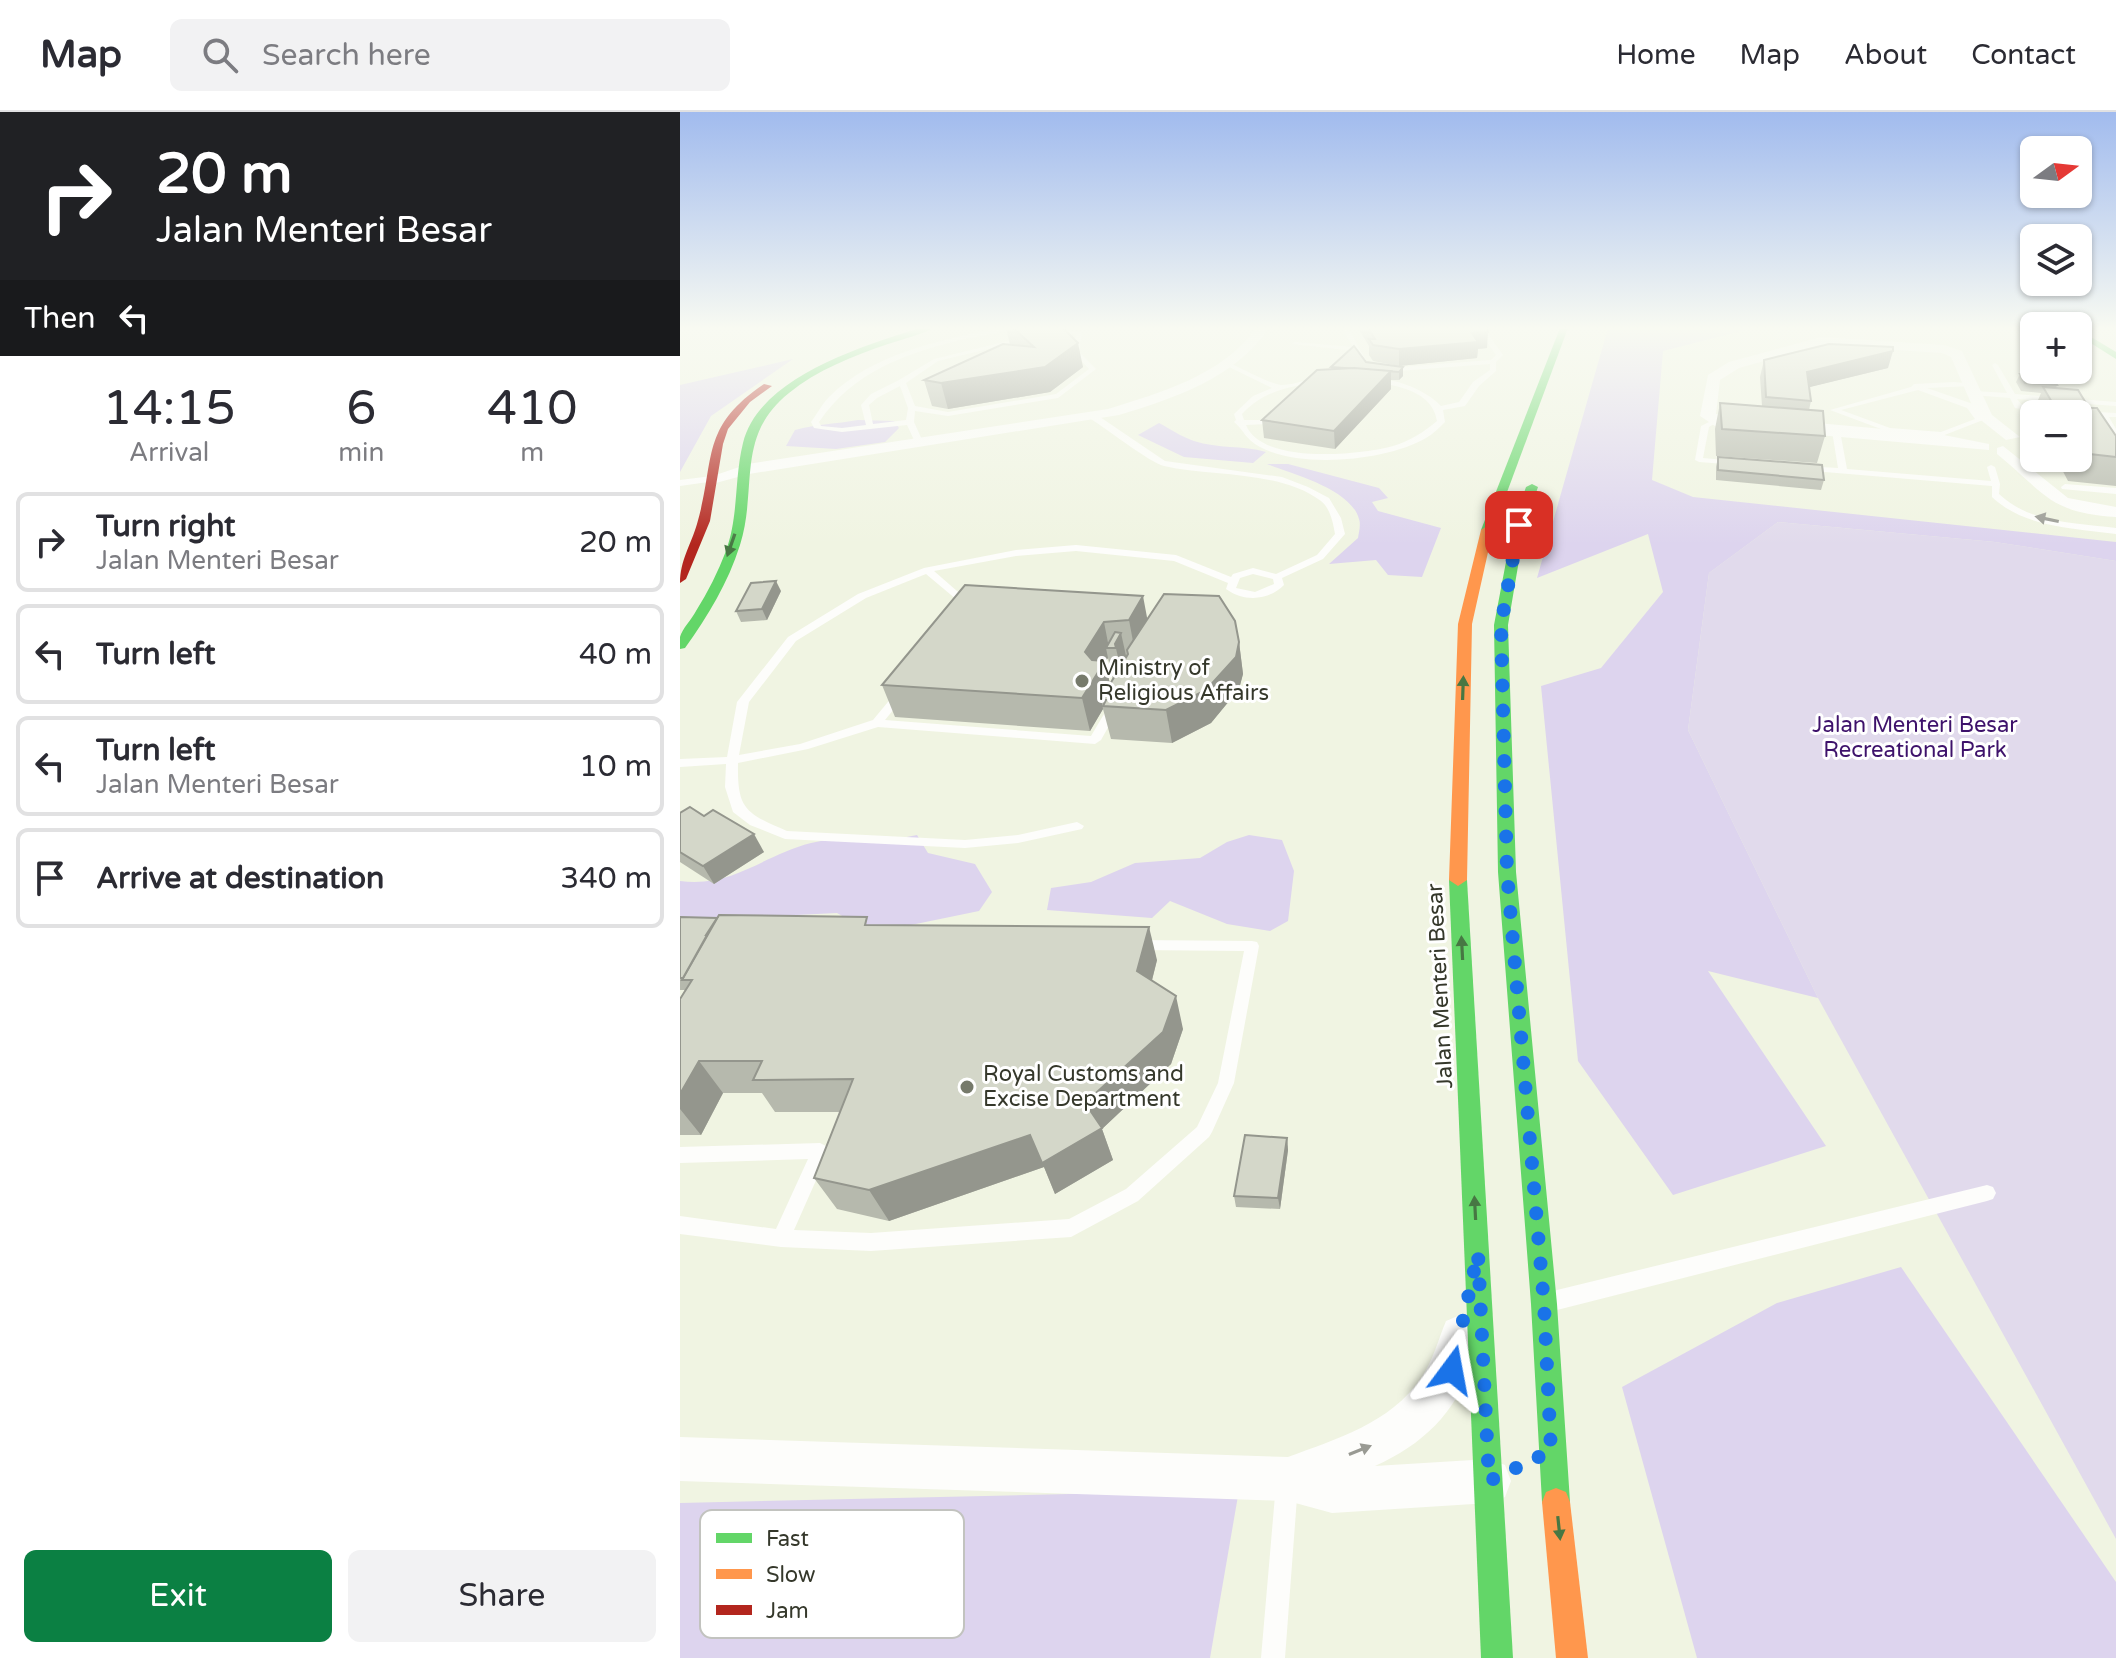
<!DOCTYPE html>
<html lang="en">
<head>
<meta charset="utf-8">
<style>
	body { margin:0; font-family:"Varela Round",sans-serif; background:#f2f2f3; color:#2b2b33; height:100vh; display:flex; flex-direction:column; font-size:30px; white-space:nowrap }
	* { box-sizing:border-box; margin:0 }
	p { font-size:26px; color:#7c7c81 }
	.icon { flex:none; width:44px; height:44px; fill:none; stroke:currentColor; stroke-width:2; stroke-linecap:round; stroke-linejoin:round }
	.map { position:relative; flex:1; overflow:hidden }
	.panel { display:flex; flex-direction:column; background:#fff; width:680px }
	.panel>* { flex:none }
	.hud { background:#202124; color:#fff; overflow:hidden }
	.needle { width:52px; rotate:75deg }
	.tools { position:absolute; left:1340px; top:24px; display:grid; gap:16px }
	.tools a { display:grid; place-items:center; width:72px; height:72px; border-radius:12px; background:#fff; box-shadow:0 2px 6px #0004; font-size:40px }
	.pin { position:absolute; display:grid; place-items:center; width:68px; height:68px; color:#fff; margin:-34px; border-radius:16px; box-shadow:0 4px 12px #0006 }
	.me { position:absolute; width:88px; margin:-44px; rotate:13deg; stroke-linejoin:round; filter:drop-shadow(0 0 6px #0008) }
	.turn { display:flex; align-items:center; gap:28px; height:168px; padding:0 24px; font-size:36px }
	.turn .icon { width:104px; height:104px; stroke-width:2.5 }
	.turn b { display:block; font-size:56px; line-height:68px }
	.then { display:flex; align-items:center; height:76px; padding:0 24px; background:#0003; gap:16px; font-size:30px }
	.eta { display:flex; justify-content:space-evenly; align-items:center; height:136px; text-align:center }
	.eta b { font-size:48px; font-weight:600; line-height:56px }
	.cta { display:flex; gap:16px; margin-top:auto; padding:16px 24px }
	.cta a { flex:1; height:92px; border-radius:12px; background:#0b8043; color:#fff; font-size:32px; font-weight:600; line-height:92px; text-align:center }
	.cta a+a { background:#f2f2f3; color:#2b2b33 }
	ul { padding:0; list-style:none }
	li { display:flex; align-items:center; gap:24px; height:100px; margin:0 16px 12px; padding:0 8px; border:4px solid #e1e1e2; border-radius:12px }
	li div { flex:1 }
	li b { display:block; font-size:30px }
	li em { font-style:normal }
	header { display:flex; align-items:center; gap:48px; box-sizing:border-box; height:112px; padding:0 40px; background:#fff; border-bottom:2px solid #e1e1e2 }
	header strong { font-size:38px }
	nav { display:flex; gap:44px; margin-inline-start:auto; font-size:28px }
	.search { width:560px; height:72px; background:#f2f2f3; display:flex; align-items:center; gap:20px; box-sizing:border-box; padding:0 28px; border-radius:12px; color:#7c7c81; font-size:30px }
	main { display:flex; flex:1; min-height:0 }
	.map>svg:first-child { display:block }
	.green { fill:#e1daec }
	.forest { fill:#ddd4ee }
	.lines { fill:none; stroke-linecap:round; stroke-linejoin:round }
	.lane { fill:#fdfdfb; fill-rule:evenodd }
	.street { fill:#fdfdfb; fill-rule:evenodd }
	.fast { fill:#63d668; fill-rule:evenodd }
	.slow { fill:#ff974d; fill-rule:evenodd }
	.jam { fill:#b3261e; fill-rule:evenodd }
	.wall { fill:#b6b9ad; fill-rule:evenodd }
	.shaded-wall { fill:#94968d }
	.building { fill:#d4d7c9; stroke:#94968d; stroke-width:2 }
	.oneway { fill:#999a93 }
	.oneway2 { fill:#477743 }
	.route { stroke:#1a73e8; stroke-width:14; stroke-dasharray:0 25.2 }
	.poi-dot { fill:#767a6b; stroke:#fff; stroke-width:3 }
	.labels { text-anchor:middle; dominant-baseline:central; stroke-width:6; stroke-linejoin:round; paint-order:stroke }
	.poi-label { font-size:22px; fill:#35382b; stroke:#fff; text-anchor:start }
	.park-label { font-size:22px; fill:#3e126b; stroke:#fff }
	.street-label { font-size:22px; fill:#35382b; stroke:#fff }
	.key { fill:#fff; stroke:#c2c3bf; stroke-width:2 }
	.key-label { font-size:22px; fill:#35382b }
</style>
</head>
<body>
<header>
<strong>Map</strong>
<div class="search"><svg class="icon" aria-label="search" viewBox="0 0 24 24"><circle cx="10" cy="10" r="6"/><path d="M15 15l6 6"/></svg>Search here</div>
<nav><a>Home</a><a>Map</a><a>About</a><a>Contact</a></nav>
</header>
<main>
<section class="panel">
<div class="hud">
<div class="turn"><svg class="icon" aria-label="right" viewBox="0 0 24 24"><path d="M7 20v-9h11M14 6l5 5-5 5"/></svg><div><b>20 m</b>Jalan Menteri Besar</div></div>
<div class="then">Then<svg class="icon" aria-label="left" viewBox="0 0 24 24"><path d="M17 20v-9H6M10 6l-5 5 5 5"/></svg></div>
</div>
<div class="eta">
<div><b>14:15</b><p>Arrival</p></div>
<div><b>6</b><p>min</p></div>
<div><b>410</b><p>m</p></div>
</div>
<ul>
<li><svg class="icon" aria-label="right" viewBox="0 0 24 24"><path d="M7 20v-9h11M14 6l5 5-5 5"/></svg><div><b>Turn right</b><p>Jalan Menteri Besar</p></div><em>20 m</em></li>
<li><svg class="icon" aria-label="left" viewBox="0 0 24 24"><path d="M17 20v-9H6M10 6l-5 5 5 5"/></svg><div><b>Turn left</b></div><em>40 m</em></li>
<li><svg class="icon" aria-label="left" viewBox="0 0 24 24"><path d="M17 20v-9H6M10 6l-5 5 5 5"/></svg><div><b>Turn left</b><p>Jalan Menteri Besar</p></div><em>10 m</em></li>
<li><svg class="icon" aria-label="arrive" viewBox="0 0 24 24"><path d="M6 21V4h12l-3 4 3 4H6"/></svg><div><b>Arrive at destination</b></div><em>340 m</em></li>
</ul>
<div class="cta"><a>Exit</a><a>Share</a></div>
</section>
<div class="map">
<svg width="1436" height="1546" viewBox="0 0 1436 1546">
	<rect width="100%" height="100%" fill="#f0f4e2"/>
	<path class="green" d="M1098,410L1315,430L1436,449V1427L1138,886L1008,618L1029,461Z"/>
	<g class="forest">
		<path d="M928,216H1073L983,239L972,368L1013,385L1436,430V449L1315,430L1098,410L1029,461L1008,618L1138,886L1028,859L1146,1034L993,1083L898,949L861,574L921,556L983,480L968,422L857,466Z"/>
		<path d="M113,247L31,304L0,360V273Z"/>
		<path d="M178,308L214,309L219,316L205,330L156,337L106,334L115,318C137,312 156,312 178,308Z"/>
		<path d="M479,311C490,317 502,325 514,329C538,337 562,333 586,340L573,351L504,345L458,323Z"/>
		<path d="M587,352H608L699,376L708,386L692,390L698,399L761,416L742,465L708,463L696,448L649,452L678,426C679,420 681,412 679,407C671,377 613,362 587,352Z"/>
		<path d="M237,723L248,741L295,752L312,780L299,799L192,821L157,801L0,809V769C53,776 83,743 131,731C165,722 202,732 237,723Z"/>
		<path d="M569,723L602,728L614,759L608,809L590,819L547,812L490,789L472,806L367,798L371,776L411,770L455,751L520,746L547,730Z"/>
		<path d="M1221,1155L1436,1470V1546H1017L942,1275L1097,1191Z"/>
		<path d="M559,1378L530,1546H0V1391Z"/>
	</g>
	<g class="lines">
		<g class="lane">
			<path d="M320,216H335C318,222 298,224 280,228C224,242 173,260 139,310L141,314L162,316L186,313L181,293L191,282L219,268L254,247L348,224L350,227L258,249L226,271L235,294L268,300L376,282L409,257L393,240L396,222L370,224L372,221L402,219L399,240L416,257L378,286L268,304L235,299L234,310L243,330L239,332L235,330L227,313L162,320L134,316L131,310C137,302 142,292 149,285C193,241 261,228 320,216ZM220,274L228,296L226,308L193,312L189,293L197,286Z"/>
			<path d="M662,216H668L688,252H684L675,239L612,232L615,230L673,235Z"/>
			<path d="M797,216H804L823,243L816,250V259L799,274L785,294L763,298L765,310C759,316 753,322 746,326C707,349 620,357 580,335C564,326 564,318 554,310L556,308L554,302L573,284L592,276L543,252L545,249C558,254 591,273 602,273C611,273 622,269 632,267C675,262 729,262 761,294L779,290L793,270L810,258V252L705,260L702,258L705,256L811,248L816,243ZM647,270C680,269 751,267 757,309C744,320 730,329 713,334C681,343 582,353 566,313L587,312L603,303L599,301L583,308H564L562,302C585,277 615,273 647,270Z"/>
			<path d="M1315,251L1318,253L1335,282L1436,290V294L1337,287L1341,292L1373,297L1374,299L1370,301L1335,296L1330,286L1292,283L1291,281L1295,279L1327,281L1312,253Z"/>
			<path d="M1274,270L1296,272L1292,274L1247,276L1293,292L1303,308L1262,324L1209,320L1150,298L1231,275L1234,272ZM1238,278L1287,296L1295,307L1261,320L1210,316L1161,298Z"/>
			<path d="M1400,299L1436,301V305H1429L1436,317V325H1433L1421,304L1403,303H1400Z"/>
			<path d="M411,303H417L485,349L602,365L628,375L649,386L661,406L665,422L643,447L602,466L604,473C588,489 564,490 546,477L548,471L494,449L396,439L336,444L254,459L293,493V497L289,498L246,462L186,486L116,529L69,590L59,643L120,632L193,608L217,579L221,578L227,581L205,608L411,624L430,592L434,591L440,594L421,628L415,632L198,615L128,637L58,651C57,698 66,701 107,719L285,728L338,723L397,710L404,714L402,717L338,731L285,736L105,727L70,713L53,700L45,675L46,652L0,655V647L47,645L57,590L108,525L178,482L244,456L336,438L396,433L496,443L551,465L553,462L573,456L596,462L637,443L655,422C653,410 650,396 641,389C600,358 532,365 484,354C469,350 427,317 411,307ZM573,462L593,467L594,472L575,480L556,476L560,466Z"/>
			<path d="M1035,307L1039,309L1029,315L1023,346L1055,349L1059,351L1058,353L1019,350L1015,348L1021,314Z"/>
			<path d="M1156,317L1160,319L1167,357L1311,369L1307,355L1311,353L1315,355L1320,372L1319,382C1351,412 1396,411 1436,416V422C1393,416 1345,416 1312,385V374L1121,358V354H1124L1158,356L1152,319Z"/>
			<path d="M32,364L35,365V369L0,374V368Z"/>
			<path d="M1385,372L1436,376V382L1382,377L1381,375Z"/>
			<path d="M455,828L572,829L577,830L579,834L554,971L532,1020L529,1025L458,1089L391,1125L191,1139L101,1135L0,1122V1104L96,1117L128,1047L0,1051V1035L140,1031L146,1034L149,1039L114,1118L191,1121L389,1107L446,1077L517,1015L538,971L564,839L455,838L450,837L448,833L450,829Z"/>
			<path d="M1307,1073L1313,1075L1316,1081L1313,1087L1307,1089L877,1198L870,1195L867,1188L870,1181L877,1178Z"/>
			<path d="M607,1361L615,1364L618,1372L605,1546H581L596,1372L599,1364Z"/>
		</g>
		<g class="street">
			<path d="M576,216H589C555,266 495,286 439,303L69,362L32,372L24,367L68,352L428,297C480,281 543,263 576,216Z"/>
			<path d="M1141,225L1264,233L1282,239L1312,303L1340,325L1326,328L1297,305L1271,245L1262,241L1141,233L1059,256L1040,268L1036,302L1259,322L1309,332V338L1035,314L1020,304L1028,263L1049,250Z"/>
			<path d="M1323,334L1388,386L1436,395V405C1369,401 1365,381 1317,342V336Z"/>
			<path d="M780,1203L794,1209C801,1225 797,1234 792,1251C776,1301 742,1333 695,1354L809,1347L825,1353L831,1369L825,1385L809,1391L652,1401L608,1389L0,1369V1325L608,1345C656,1327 711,1311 741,1266C753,1249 758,1228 766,1209Z"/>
		</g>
		<g class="fast">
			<path d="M240,216H254C240,223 223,227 208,232C173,244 137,258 109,281C55,324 78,376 60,433C48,471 28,504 5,536L0,537C0,533 0,529 0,525C2,517 12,507 16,499C28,480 38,460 46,439C59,402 54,368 63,331C79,265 183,234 240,216Z"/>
			<path d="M880,216H888L813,418L803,420L801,418Z"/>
			<path d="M1398,217L1436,240V247L1398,223Z"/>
			<path d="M852,372L858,375L845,413L828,513L836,760L877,1192L890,1390L886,1400L876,1404L866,1400L862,1390L851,1192L818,760L814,513L833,413L846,375Z"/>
			<path d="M778,762L787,768L833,1546H801L769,768Z"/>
		</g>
		<g class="slow">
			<path d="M807,414L813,418L792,512L787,768L778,774L769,768L778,512L801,418Z"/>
			<path d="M876,1376L886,1380L890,1390L908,1546H876L862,1390L866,1380Z"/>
		</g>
		<path class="jam" d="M84,272L92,274L70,290L48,317L43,332L30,409L6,467L0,471C0,448 11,433 17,412C36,347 19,316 84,272Z"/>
	</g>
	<g class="wall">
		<path d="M326,216H383L403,255L370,280L268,297L252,294L244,268L330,233Z"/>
		<path d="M678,216H806L807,236L798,237L797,246L719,254L693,249L689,243V234Z"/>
		<path d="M1084,248L1208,256L1129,275L1131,289L1129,298L1145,324L1137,351L1036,344L1035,317L1040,291L1082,294L1080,265Z"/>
		<path d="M686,250L723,255V264L719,268H711V277L655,337L584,326L582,308L651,257V255Z"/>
		<path d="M1340,262L1377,273L1376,276L1409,296L1436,324V374L1388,369L1376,346H1398V302L1354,303L1353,300L1361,281L1341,279L1336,270Z"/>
		<path d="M1038,345L1144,368L1141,378L1036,368V355Z"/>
		<path d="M285,473L468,507L559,530L563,562L559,577L531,611L492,631L431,627L423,597L410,619L215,605L202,573ZM428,546L433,568L430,572L425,550Z"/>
		<path d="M101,479L87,508L61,510L56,499Z"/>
		<path d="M0,701L84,740L34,772L0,750Z"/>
		<path d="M0,805L191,813L477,848L472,868L503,917L491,952L422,1017L433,1048L375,1082L364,1055L209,1109L157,1097L134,1066L160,1000H95L82,981H43L21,1023H0V887L5,878H0Z"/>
		<path d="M607,1026L608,1038L600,1097L556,1095L554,1084Z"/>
	</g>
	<g class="shaded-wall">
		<path d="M808,220L807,236L798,237L797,246L719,254V237L792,221Z"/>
		<path d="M398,231L403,255L370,280L268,297L261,271Z"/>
		<path d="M1213,239L1208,256L1122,277L1127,260Z"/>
		<path d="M723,255V264L719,268V260Z"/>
		<path d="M711,259V277L655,337L654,319Z"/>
		<path d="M96,469L101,479L87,508L82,497Z"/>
		<path d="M463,484L469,516L455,540L449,508Z"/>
		<path d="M424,510L429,536H426L428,546L425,550L432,581L426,588L421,587L423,597L410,619L402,586L405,540Z"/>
		<path d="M441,521L448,553L442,563L435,532Z"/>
		<path d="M559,530L563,562L559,577L531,611L492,631L486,598Z"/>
		<path d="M74,722L84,740L34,772L23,754Z"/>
		<path d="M469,815L477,848L466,892L457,859Z"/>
		<path d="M496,884L503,917L491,952L422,1017L433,1048L375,1082L364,1055L209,1109L189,1078L405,991Z"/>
		<path d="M19,949L43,981L21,1023L0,997V982Z"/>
		<path d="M607,1026L608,1038L600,1097L598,1086Z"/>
	</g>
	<g class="building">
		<path d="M333,216H383L398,231L365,255L261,271L244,268L323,232L354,235Z"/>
		<path d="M688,216H806L808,220L792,221L798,230L719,237L693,233L689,227H695Z"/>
		<path d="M1149,232L1213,235V239L1127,260L1131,289L1086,285L1084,248Z"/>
		<path d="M674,234L686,250L723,255L719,260L651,255Z"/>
		<path d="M674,256L711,259L654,319L582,308L637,258Z"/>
		<path d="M1340,262L1371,264L1377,273L1345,271Z"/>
		<path d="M1363,275L1398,278L1409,296H1417L1436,324V345L1401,341L1398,337V302H1379Z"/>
		<path d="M1040,291L1143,299L1145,324L1042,317Z"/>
		<path d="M1038,345L1142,353L1144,368L1038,358Z"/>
		<path d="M96,469L82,497L56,499L71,471Z"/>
		<path d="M285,473L463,484L449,508L424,510L405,540L412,548L425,549L402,586L202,573Z"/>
		<path d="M484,482L539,484L555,509L559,530L556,545L526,578L486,598L423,594L426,588L421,587L448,542L447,538Z"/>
		<path d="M435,520L441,521L435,532L436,536H426Z"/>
		<path d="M10,695L24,704L33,698L74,722L23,754L0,740V701Z"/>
		<path d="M39,803L187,805L185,813L469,815L457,859L496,884L483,920L405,991L422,1016L362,1051L350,1023L189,1078L134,1066L173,967L73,968L82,949H19L0,982V887L12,868H2Z"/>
		<path d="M0,805L37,806L26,823H27L3,866H0Z"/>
		<path d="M565,1023L607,1026L598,1086L554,1084Z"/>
	</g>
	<defs><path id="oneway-solid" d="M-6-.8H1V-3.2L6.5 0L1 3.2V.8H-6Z" transform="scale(2)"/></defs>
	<g class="oneway">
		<use href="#oneway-solid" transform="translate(1367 407) rotate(-168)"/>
		<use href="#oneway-solid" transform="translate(680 1338) rotate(-22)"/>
	</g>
	<g class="oneway2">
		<use href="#oneway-solid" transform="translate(51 433) rotate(109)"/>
		<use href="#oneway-solid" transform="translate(783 576) rotate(-88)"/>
		<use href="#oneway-solid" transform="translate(782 836) rotate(-93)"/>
		<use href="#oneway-solid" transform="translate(795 1096) rotate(-93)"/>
		<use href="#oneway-solid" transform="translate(879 1416) rotate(84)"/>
	</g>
	<linearGradient id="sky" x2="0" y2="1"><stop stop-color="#a1bbee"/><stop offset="0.5" stop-color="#f8faf2"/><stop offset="1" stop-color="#f8faf2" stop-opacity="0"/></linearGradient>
	<rect width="1436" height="433" fill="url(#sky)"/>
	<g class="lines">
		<path class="route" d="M772,1258L798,1141L809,1369L871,1339L864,1192L827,760L821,513L839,413"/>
	</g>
	<g class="poi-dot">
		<circle cx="402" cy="569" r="8"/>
		<circle cx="287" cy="975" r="8"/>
	</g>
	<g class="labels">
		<g class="poi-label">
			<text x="418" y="556">Ministry of<tspan x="418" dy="25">Religious Affairs</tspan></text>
			<text x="303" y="962">Royal Customs and<tspan x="303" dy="25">Excise Department</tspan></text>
		</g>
		<g class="park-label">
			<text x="1235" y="613">Jalan Menteri Besar<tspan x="1235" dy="25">Recreational Park</tspan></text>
		</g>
		<g class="street-label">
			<text transform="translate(760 874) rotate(-93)">Jalan Menteri Besar</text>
		</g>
	</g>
	<rect x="20" y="1398" width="264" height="128" rx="12" class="key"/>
	<rect x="36" y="1421" width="36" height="10" fill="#63d668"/>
	<rect x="36" y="1457" width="36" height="10" fill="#ff974d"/>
	<rect x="36" y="1493" width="36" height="10" fill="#b3261e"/>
	<g class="key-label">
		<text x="86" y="1434">Fast</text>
		<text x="86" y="1470">Slow</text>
		<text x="86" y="1506">Jam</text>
	</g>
</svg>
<div class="tools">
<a><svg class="needle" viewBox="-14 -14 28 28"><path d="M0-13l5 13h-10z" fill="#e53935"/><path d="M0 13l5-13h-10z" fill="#7c7c81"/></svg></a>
<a><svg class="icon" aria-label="layers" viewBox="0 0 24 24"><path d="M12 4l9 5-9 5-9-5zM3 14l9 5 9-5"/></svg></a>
<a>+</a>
<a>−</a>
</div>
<div class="pin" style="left:839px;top:413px;background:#d93025"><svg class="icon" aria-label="arrive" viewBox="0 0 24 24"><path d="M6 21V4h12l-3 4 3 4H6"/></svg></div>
<svg class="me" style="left:772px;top:1258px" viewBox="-20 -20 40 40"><path d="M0-17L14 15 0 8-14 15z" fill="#1a73e8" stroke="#fff" stroke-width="4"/></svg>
</div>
</main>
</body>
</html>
